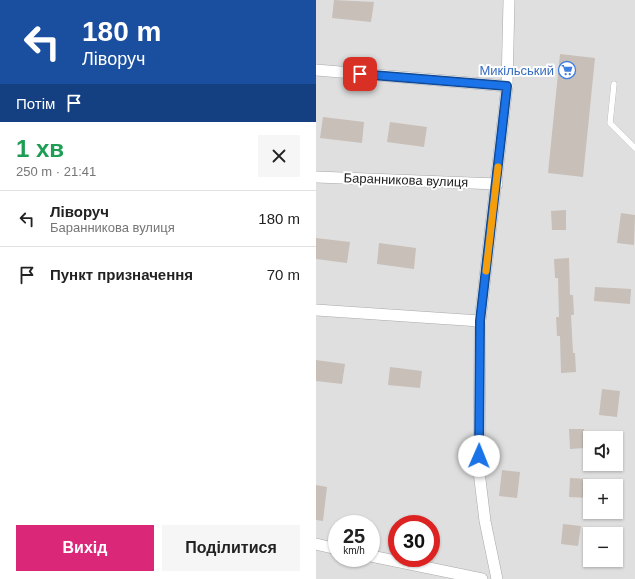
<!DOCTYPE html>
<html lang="uk">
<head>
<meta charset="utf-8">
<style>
	body { margin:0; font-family:Arial,sans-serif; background:#f6f6f6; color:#222; height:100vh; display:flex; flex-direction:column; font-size:15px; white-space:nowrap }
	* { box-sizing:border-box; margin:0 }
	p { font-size:13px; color:#767676 }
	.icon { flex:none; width:22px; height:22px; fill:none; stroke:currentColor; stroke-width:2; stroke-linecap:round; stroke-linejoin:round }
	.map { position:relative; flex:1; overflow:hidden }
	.sheet { display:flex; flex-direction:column; background:#fff; width:316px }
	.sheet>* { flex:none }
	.guide { background:#1a4fa0; color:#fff; overflow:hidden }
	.buttons { position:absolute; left:267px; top:431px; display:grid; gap:8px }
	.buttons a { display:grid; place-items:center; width:40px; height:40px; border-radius:0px; background:#fff; box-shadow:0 1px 3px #0004; font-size:20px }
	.speed { position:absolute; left:12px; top:515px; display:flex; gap:8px; font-size:20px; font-weight:700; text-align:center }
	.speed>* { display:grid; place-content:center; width:52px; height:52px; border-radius:50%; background:#fff; box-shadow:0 1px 3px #0004; line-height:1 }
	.speed small { font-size:10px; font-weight:400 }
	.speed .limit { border:6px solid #d22; background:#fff; color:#111 }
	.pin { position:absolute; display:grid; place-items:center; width:34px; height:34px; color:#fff; margin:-17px; border-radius:8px; box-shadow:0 2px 6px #0006 }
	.me { position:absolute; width:44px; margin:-22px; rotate:1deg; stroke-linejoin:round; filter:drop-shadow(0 0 3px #0008) }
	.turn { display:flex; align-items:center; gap:14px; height:84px; padding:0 16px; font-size:18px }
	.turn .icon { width:52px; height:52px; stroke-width:2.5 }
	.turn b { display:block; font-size:28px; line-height:34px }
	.then { display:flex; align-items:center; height:38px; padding:0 16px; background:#0003; gap:8px; font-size:15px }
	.round { display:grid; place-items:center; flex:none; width:42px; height:42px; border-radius:0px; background:#f6f6f6 }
	.headline { display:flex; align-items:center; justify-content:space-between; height:68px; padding:0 16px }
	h1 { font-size:24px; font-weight:700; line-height:30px; color:#1e9e55 }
	.button { display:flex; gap:8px; margin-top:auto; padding:8px 16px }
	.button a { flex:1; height:46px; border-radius:0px; background:#db2777; color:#fff; font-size:16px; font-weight:700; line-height:46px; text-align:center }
	.button a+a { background:#f6f6f6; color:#222 }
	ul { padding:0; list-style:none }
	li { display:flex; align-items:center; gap:12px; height:56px; padding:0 16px; border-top:1px solid #e0e0e0 }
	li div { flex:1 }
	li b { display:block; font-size:15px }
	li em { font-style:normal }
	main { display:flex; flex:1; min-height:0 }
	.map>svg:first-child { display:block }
	.residential { fill:#e0dfdf; fill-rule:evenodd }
	.building { fill:#c7bfb8 }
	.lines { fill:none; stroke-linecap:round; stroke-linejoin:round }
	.service-casing { stroke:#a9a9a9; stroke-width:6 }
	.minor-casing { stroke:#a9a9a9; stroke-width:12 }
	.service { stroke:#fff; stroke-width:5.5 }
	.minor { stroke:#fff; stroke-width:11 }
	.route-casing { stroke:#114b97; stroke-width:10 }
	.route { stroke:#1a73e8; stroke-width:7 }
	.slow { stroke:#f59e0b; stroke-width:7 }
	.labels { text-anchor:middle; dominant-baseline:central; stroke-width:4; stroke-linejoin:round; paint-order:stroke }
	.shop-label { font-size:13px; fill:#366cbe; stroke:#fff; text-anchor:end }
	.street-label { font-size:13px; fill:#222; stroke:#fff }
</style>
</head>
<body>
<main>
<section class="sheet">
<div class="guide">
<div class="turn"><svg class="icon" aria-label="left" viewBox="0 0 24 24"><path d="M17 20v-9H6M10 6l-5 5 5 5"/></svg><div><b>180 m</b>Ліворуч</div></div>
<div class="then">Потім<svg class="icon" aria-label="arrive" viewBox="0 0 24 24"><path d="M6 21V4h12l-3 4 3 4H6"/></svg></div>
</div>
<div class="headline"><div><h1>1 хв</h1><p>250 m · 21:41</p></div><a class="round"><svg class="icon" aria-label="close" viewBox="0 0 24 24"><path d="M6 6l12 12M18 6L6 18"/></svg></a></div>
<ul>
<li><svg class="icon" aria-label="left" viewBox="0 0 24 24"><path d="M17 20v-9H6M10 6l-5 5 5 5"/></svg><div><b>Ліворуч</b><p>Баранникова вулиця</p></div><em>180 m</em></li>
<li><svg class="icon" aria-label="arrive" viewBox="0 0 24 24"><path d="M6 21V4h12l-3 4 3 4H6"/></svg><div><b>Пункт призначення</b></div><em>70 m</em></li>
</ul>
<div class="button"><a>Вихід</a><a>Поділитися</a></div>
</section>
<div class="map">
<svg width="319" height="579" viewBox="0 0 319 579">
	<rect width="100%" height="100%" fill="#f2efe9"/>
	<path class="residential" d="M0,0H319V579H0ZM274,438H300V464H274ZM274,486H300V512H274ZM21,524H55V558H21ZM81,524H115V558H81ZM274,534H300V560H274Z"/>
	<g class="building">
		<path d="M18,0L58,2L55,22L16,18Z"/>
		<path d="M244,54L279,58L267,177L232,173Z"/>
		<path d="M7,117L48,122L46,143L4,138Z"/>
		<path d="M74,122L111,127L108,147L71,142Z"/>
		<path d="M250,210V230H236L235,211Z"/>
		<path d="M305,213L319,215L318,245L301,243Z"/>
		<path d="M0,238L34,242L31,263L0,259Z"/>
		<path d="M63,243L100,248L98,269L61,264Z"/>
		<path d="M253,258L254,295H257L258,315H255L257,353H259L260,372L245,373L244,336H241L240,317H243L242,278H239L238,259Z"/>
		<path d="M279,287L315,289L314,304L278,301Z"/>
		<path d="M0,360L29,364L26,384L0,381Z"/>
		<path d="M74,367L106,371L104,388L72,385Z"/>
		<path d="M286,389L304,391L301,417L283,415Z"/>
		<path d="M253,429H268L269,448L254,449Z"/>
		<path d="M186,470L204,472L201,498L183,496Z"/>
		<path d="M254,478L274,479V498L253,497Z"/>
		<path d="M0,485L11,487L7,521L0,520Z"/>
		<path d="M247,524L265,526L262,546L245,544Z"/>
	</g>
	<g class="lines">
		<g class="service-casing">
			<path id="service" d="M298,84L294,123L319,148"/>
		</g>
		<g class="minor-casing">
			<g id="minor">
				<path d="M0,70L191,86"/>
				<path d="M0,177L181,184"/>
				<path d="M0,310L164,321"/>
				<path d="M0,544L21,549"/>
				<path d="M55,556L166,579"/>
				<path d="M181,579L169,521L163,471L164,321L191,86L193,0"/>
			</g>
		</g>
		<use href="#service" class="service"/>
		<use href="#minor" class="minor"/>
	</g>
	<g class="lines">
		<g class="route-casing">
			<path id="route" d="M44,74L191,86L164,321L163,456"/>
		</g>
		<use href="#route" class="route"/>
		<path class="slow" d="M170,271L182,167"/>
	</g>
	<defs>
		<g id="supermarket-ring" transform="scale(0.9)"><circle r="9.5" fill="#fff" stroke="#3f7fe0" stroke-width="1.5"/><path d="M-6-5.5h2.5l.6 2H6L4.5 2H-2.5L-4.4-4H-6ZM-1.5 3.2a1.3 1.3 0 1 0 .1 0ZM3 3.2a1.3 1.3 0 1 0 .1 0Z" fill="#3f7fe0"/></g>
	</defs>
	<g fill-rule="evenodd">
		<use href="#supermarket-ring" x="251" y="70"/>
	</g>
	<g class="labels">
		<g class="shop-label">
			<text x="238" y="70">Микільський</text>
		</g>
		<g class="street-label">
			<text transform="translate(90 180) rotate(2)">Баранникова вулиця</text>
		</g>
	</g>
</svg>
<div class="buttons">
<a><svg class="icon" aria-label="sound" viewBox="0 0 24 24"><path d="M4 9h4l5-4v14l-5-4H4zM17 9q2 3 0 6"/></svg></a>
<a>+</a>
<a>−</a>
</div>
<div class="speed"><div>25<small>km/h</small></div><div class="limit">30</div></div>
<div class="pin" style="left:44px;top:74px;background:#d93025"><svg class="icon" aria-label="arrive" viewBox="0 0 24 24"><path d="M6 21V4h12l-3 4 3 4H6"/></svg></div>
<svg class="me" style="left:163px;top:456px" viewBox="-20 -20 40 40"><circle r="19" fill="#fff"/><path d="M0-13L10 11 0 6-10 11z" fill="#1a73e8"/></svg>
</div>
</main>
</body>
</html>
